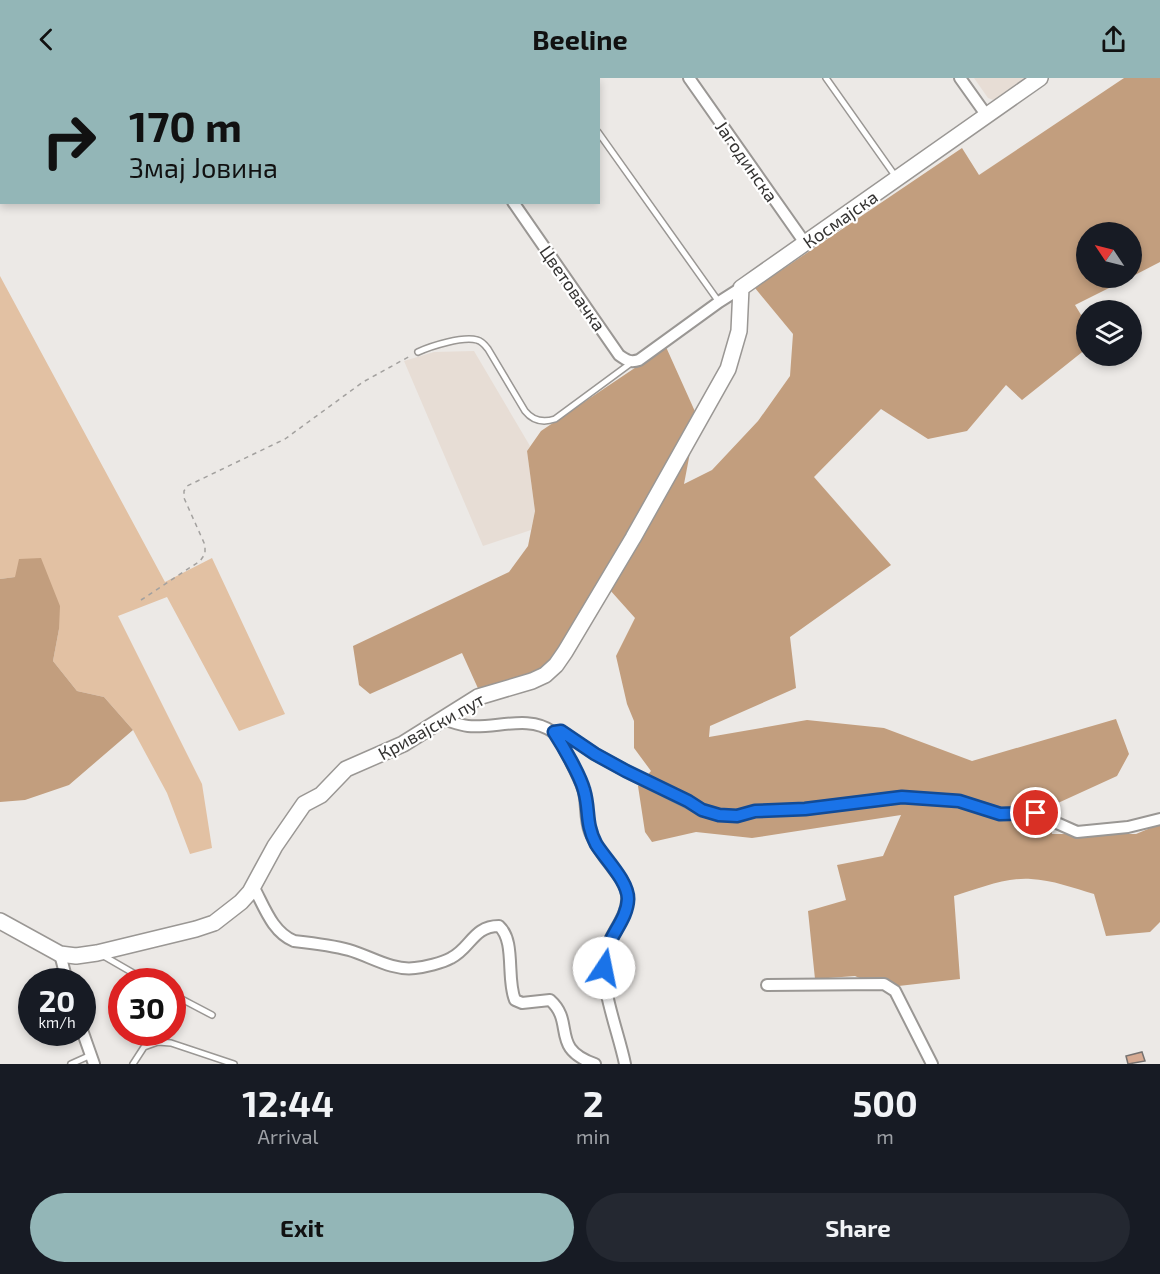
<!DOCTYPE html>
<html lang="en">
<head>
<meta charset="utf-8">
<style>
	body { margin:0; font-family:"Exo 2",sans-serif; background:#242831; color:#f1f3f6; height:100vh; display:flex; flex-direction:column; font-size:22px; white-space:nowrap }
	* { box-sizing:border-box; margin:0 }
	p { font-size:20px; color:#9ea1a6 }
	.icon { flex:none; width:33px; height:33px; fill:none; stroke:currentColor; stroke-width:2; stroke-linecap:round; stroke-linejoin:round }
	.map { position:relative; height:986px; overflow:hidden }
	.drawer { display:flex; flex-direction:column; background:#171b24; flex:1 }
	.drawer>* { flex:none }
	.guide { position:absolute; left:0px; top:0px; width:600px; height:126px; box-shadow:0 3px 9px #0003; background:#93b6b7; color:#111; overflow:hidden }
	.needle { width:39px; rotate:305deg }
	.tools { position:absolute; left:1076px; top:144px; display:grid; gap:12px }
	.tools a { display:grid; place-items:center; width:66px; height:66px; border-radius:50%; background:#171b24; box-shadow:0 3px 9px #0003; font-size:30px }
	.speed { position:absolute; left:18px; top:890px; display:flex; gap:12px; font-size:30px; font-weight:700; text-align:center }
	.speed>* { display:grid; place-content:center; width:78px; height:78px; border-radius:50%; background:#171b24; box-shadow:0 3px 9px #0003; line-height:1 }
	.speed small { font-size:15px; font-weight:400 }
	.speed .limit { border:9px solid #d22; background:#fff; color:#111 }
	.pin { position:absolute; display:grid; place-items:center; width:51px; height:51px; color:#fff; margin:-26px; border:3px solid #fff; border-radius:50%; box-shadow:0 2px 6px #0007 }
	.me { position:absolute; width:66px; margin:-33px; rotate:11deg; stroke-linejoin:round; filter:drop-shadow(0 0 4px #0008) }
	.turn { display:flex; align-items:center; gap:21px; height:126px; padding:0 30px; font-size:27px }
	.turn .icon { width:78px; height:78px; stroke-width:2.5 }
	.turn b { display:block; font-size:42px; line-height:51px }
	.eta { display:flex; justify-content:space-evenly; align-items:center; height:102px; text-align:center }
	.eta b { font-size:36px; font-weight:700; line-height:42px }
	.cta { display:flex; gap:12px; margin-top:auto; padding:12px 30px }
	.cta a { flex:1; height:69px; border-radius:36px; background:#93b6b7; color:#111; font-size:24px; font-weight:700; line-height:69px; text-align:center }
	.cta a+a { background:#242831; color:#f1f3f6 }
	header { display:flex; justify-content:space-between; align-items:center; height:78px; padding:0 30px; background:#93b6b7; color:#111; font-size:27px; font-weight:700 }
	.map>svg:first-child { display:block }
	.built { fill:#e7ddd5 }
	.green { fill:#e2c1a3 }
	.forest { fill:#c29e7e }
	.building { fill:#d6aa92; stroke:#767270; stroke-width:1.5 }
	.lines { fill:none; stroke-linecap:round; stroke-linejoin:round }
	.lane-casing { stroke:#9a9794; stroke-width:8 }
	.street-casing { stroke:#9a9794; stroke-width:14 }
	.secondary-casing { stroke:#9a9794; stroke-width:18 }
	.path { stroke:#a3a19f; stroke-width:1.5; stroke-dasharray:4.5 4.5; stroke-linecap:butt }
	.lane { stroke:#fff; stroke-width:5 }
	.street { stroke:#fff; stroke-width:10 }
	.secondary { stroke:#fff; stroke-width:15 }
	.route-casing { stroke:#114b97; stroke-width:15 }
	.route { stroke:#1a73e8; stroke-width:10 }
	.labels { text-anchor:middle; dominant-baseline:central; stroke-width:4.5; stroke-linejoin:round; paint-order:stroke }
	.street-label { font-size:18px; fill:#343332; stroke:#fff }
</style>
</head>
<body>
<header><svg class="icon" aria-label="back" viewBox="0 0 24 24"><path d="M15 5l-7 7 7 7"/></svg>Beeline<svg class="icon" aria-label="share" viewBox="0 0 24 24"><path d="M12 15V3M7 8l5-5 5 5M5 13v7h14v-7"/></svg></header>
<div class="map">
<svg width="1160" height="986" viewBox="0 0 1160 986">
	<rect width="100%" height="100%" fill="#ece9e6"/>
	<g class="built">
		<path d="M974,0H1029L996,23L988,20Z"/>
		<path d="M474,273L530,368L527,373L535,433L531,452L483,468L404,283L434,274Z"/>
	</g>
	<path class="green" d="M0,198L165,504L212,480L285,636L239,653L167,519L118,538L202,706L212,770L190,776L167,715L133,652L104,619L77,613L53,583L59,551L15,499L0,501Z"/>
	<g class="forest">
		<path d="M1124,0H1160V184L1131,199V154H1086V200H1129L1075,227L1086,245V271L1022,322L1006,307L967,353L928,361L881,331L814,399L891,487L790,559L796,610L710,648L709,659L807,642L884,650L972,683L1116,641L1129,676L1117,698L1047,730L1052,756H1136L1160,746V844L1150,854L1106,858L1094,816C1074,810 1052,802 1031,801C1006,799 978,811 954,818L960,901L881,910L855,898L815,901L808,833L846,822L837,787L883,778L901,737L752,760L696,754L652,764L645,754L638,708L651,693L634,670V643L627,626L616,578L635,540L601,502L559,574L528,605L481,617L462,575L370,616L359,607L353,568L509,494L528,468L535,433L527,373L541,353L666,269L697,338L684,406L712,392L758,343L790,298L793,256L755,210L962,70L979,97Z"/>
		<path d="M41,480L60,528L59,551L53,583L77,613L104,619L133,652L69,707L25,722L0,724V501L15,499L19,481Z"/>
	</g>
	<path class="building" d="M1142,974L1145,983L1128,986L1126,978Z"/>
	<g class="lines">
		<g class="lane-casing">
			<g id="lane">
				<path d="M560,0L561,2"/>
				<path d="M826,0L896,99"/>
				<path d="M598,54L719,224"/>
				<path d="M418,274C431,268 463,258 477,262C482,263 485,267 488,271L525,333C533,343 543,345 555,341L631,285"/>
				<path d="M102,877L147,903"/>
				<path d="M172,916L212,937"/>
				<path d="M71,986L91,977"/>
				<path d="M133,986L144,969L158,964L171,965L234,986"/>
			</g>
		</g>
		<g class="street-casing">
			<g id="street">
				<path d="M425,0L427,2"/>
				<path d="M689,0L805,165"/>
				<path d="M960,0L987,38"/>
				<path d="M513,124L619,277C626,282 630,285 639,282L719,224L741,210"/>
				<path d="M442,641C450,643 459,647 468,648C495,651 529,636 553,654C559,658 582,705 584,714C587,727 585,741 590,754C595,766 604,779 612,789C619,799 625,804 627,816C630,839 607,857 604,879C600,909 619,956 625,986"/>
				<path d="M554,654L561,653L595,676L626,693L703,732L719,737L737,738L755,733L805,731L901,719L959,723L1001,736L1032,734L1077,754L1128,749L1160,741"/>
				<path d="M253,808C264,828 272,854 294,863C312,865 331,867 349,872C370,878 392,893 415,890C425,889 442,885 451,880C471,870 473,848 499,848C516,863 506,901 515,922L522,925L550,922C576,945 549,970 595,986"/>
				<path d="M60,876L67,903"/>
				<path d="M767,907L884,906L895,913L932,986"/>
				<path d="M82,952L94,986"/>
			</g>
		</g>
		<g class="secondary-casing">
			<path id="secondary" d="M0,843L60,876L76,878L97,875L196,851L214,845L241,824L250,814L275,768L304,726L321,717L346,691L403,666L478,619L532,603L545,597L556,587L565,574L633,460L728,291L739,253L741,210L1040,0"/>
		</g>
		<path class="path" d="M141,522L200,483L205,476V467L184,420V413L187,408L285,361L363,304L412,277"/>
		<use href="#lane" class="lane"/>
		<use href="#street" class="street"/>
		<use href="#secondary" class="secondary"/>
	</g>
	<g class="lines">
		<g class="route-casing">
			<path id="route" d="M604,890C603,861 627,846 628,821C628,803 606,782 596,766C585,745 590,732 584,712C580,697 563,668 554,654L561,653L595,676L626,693L688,723L702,732L719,737L737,738L755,733L805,731L902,719L959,723L1000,736L1036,735"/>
		</g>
		<use href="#route" class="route"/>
	</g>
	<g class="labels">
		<g class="street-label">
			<text transform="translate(747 83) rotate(55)">Јагодинска</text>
			<text transform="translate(840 141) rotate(-35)">Космајска</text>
			<text transform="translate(573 210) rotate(55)">Цветовачка</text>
			<text transform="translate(431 648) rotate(-29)">Кривајски пут</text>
		</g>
	</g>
</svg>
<div class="tools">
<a><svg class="needle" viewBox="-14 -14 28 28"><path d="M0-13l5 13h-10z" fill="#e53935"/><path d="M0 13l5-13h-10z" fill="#9ea1a6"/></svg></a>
<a><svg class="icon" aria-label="layers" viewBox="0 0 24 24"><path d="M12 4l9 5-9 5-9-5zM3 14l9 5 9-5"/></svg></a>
</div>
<div class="speed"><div>20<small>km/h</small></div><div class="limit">30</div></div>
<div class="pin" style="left:1036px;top:735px;background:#d93025"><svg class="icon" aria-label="arrive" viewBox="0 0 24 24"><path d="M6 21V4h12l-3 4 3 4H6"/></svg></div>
<svg class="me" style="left:604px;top:890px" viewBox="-20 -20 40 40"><circle r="19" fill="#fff"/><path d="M0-13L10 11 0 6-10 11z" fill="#1a73e8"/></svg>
<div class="guide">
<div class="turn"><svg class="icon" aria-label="right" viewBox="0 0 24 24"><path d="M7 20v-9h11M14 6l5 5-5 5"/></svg><div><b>170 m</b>Змај Јовина</div></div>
</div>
</div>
<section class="drawer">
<div class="eta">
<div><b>12:44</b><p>Arrival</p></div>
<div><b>2</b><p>min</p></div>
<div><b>500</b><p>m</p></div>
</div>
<div class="cta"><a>Exit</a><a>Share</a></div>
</section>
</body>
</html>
